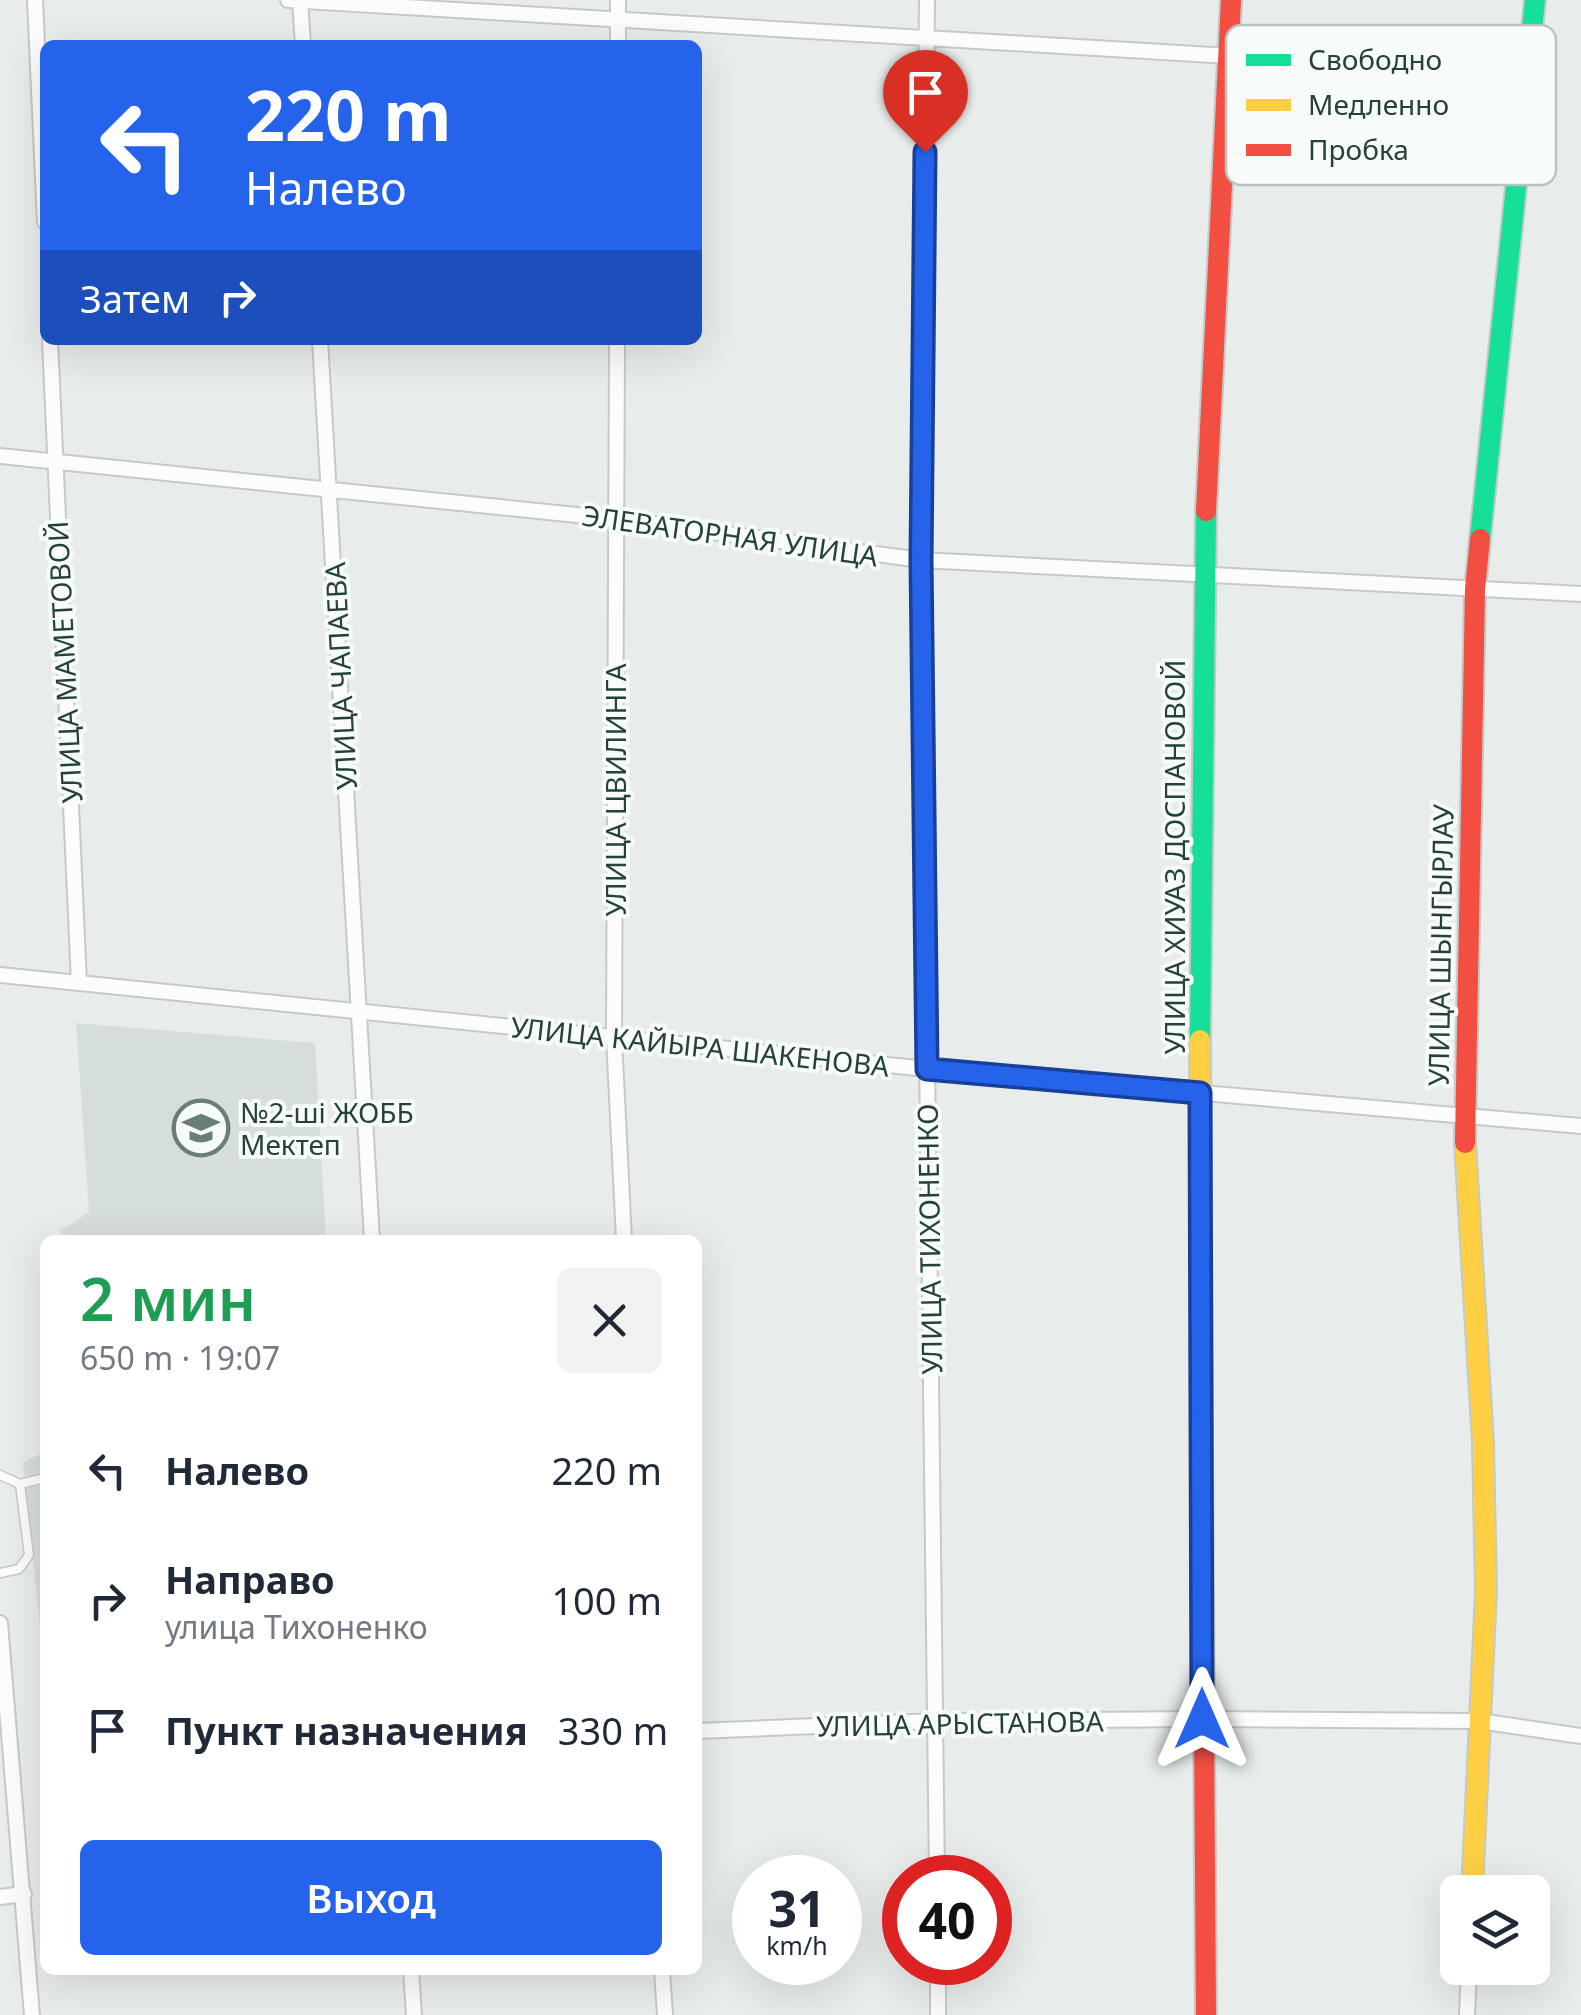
<!DOCTYPE html>
<html lang="ru">
<head>
<meta charset="utf-8">
<style>
	body { margin:0; font-family:"Noto Sans",sans-serif; background:#f2f2f3; color:#1f2937; height:100vh; display:flex; flex-direction:column; font-size:38px; white-space:nowrap }
	* { box-sizing:border-box; margin:0 }
	p { font-size:32px; color:#747a83 }
	.icon { flex:none; width:55px; height:55px; fill:none; stroke:currentColor; stroke-width:2; stroke-linecap:round; stroke-linejoin:round }
	.map { position:relative; flex:1; overflow:hidden }
	.drawer { position:absolute; left:40px; top:1235px; width:662px; height:740px; display:flex; flex-direction:column; background:#fff; border-radius:15px; box-shadow:0 10px 40px #0002 }
	.drawer>* { flex:none }
	.top-card { position:absolute; left:40px; top:40px; width:662px; height:305px; border-radius:15px; box-shadow:0 10px 40px #0002; background:#2563eb; color:#fff; overflow:hidden }
	.fabs { position:absolute; left:1440px; top:1875px; display:grid; gap:20px }
	.fabs a { display:grid; place-items:center; width:110px; height:110px; border-radius:15px; background:#fff; box-shadow:0 10px 40px #0002; font-size:50px }
	.speed { position:absolute; left:732px; top:1855px; display:flex; gap:20px; font-size:50px; font-weight:700; text-align:center }
	.speed>* { display:grid; place-content:center; width:130px; height:130px; border-radius:50%; background:#fff; box-shadow:0 10px 40px #0002; line-height:1 }
	.speed small { font-size:25px; font-weight:400 }
	.speed .limit { border:15px solid #d22; background:#fff; color:#111 }
	.pin { position:absolute; display:grid; place-items:center; width:85px; height:85px; color:#fff; margin:-102px -42px; border-radius:50% 50% 50% 0; rotate:-45deg; box-shadow:0 0 10px #0007 }
	.pin .icon { rotate:45deg }
	.me { position:absolute; width:110px; margin:-55px; rotate:0deg; stroke-linejoin:round; filter:drop-shadow(0 0 8px #0008) }
	.turn { display:flex; align-items:center; gap:35px; height:210px; padding:0 40px; font-size:45px }
	.turn .icon { width:130px; height:130px; stroke-width:2.5 }
	.turn b { display:block; font-size:70px; line-height:85px }
	.then { display:flex; align-items:center; height:95px; padding:0 40px; background:#0003; gap:20px; font-size:38px }
	.round { display:grid; place-items:center; flex:none; width:105px; height:105px; border-radius:15px; background:#f2f2f3 }
	.head { display:flex; align-items:center; justify-content:space-between; height:170px; padding:0 40px }
	h1 { font-size:60px; font-weight:600; line-height:75px; color:#1e9e55 }
	.primary-button { display:flex; gap:20px; margin-top:auto; padding:20px 40px }
	.primary-button a { flex:1; height:115px; border-radius:15px; background:#2563eb; color:#fff; font-size:40px; font-weight:600; line-height:115px; text-align:center }
	ul { padding:0; list-style:none }
	li { display:flex; align-items:center; gap:30px; height:130px; padding:0 40px }
	li div { flex:1 }
	li b { display:block; font-size:38px }
	li em { font-style:normal }
	.map>svg:first-child { display:block }
	.built { fill:#d6dedb }
	.lines { fill:none; stroke-linecap:round; stroke-linejoin:round }
	.lane-casing { stroke:#c5cac8; stroke-width:11 }
	.street-casing { stroke:#c5cac8; stroke-width:18 }
	.fast-casing { stroke:#c3cbc8; stroke-width:24 }
	.slow-casing { stroke:#c3cbc8; stroke-width:24 }
	.jam-casing { stroke:#c3cbc8; stroke-width:24 }
	.lane { stroke:#fcfcfc; stroke-width:8 }
	.street { stroke:#fcfcfc; stroke-width:14 }
	.fast { stroke:#16e098; stroke-width:20 }
	.slow { stroke:#ffcf43; stroke-width:20 }
	.jam { stroke:#f24e42; stroke-width:20 }
	.route-casing { stroke:#184099; stroke-width:25 }
	.route { stroke:#2563eb; stroke-width:18 }
	.labels { text-anchor:middle; dominant-baseline:central; stroke-width:8; stroke-linejoin:round; paint-order:stroke }
	.street-label { font-size:28px; fill:#24423a; stroke:#f7fbf9 }
	.poi-label { font-size:28px; fill:#24423a; stroke:#f7fbf9; text-anchor:start }
	.key { fill:#f7fbf9; stroke:#b8c4c0; stroke-width:2.5 }
	.key-label { font-size:28px; fill:#24423a }
</style>
</head>
<body>
<div class="map">
<svg width="1581" height="2015" viewBox="0 0 1581 2015">
	<rect width="100%" height="100%" fill="#e8edeb"/>
	<g class="built">
		<path d="M76,1023L315,1043L326,1240H61V1231L89,1212Z"/>
		<path d="M45,1452V1677L23,1462Z"/>
	</g>
	<g class="lines">
		<g class="lane-casing">
			<g id="lane">
				<path d="M0,1475L20,1484L29,1555L19,1569L0,1573"/>
				<path d="M20,1484L45,1478"/>
			</g>
		</g>
		<g class="street-casing">
			<g id="street">
				<path d="M35,0L45,222"/>
				<path d="M288,0L1229,56L1526,79"/>
				<path d="M300,0L303,45"/>
				<path d="M927,0L921,560L937,1878"/>
				<path d="M618,45V0"/>
				<path d="M50,340L79,983"/>
				<path d="M320,340L372,1240"/>
				<path d="M617,340L614,1037L624,1240"/>
				<path d="M0,456L616,519L921,560L1581,594"/>
				<path d="M0,975L927,1069L1581,1126"/>
				<path d="M0,1623L32,2015"/>
				<path d="M698,1731L935,1721L1202,1719L1479,1721L1581,1736"/>
				<path d="M0,1897L24,1894"/>
				<path d="M938,1962V2015"/>
				<path d="M411,1970L414,2015"/>
				<path d="M662,1970L665,2015"/>
				<path d="M1467,2015L1469,1968"/>
			</g>
		</g>
		<g class="fast-casing">
			<g id="fast">
				<path d="M1480,539L1535,0"/>
				<path d="M1200,1040L1206,511"/>
			</g>
		</g>
		<g class="slow-casing">
			<g id="slow">
				<path d="M1200,1040L1202,1446"/>
				<path d="M1465,1143L1483,1443L1486,1591L1472,1892"/>
			</g>
		</g>
		<g class="jam-casing">
			<g id="jam">
				<path d="M1206,511L1231,0"/>
				<path d="M1465,1143L1475,589L1480,539"/>
				<path d="M1202,1446L1206,2015"/>
			</g>
		</g>
		<use href="#lane" class="lane"/>
		<use href="#street" class="street"/>
		<use href="#fast" class="fast"/>
		<use href="#slow" class="slow"/>
		<use href="#jam" class="jam"/>
	</g>
	<g class="lines">
		<g class="route-casing">
			<path id="route" d="M925,152L921,560L927,1069L1200,1093L1202,1719"/>
		</g>
		<use href="#route" class="route"/>
	</g>
	<defs>
		<g id="school-ring" transform="scale(2.875)"><circle r="9.5" fill="#f7fbf9" stroke="#697e78" stroke-width="1.5"/><path d="M0-5L7-2L0 1L-7-2ZM-4 1L0 2.5L4 1V4Q0 6-4 4Z" fill="#697e78"/></g>
	</defs>
	<g fill-rule="evenodd">
		<use href="#school-ring" x="201" y="1128"/>
	</g>
	<g class="labels">
		<g class="street-label">
			<text transform="translate(730 535) rotate(8)">ЭЛЕВАТОРНАЯ УЛИЦА</text>
			<text transform="translate(64 662) rotate(-93)">УЛИЦА МАМЕТОВОЙ</text>
			<text transform="translate(340 676) rotate(-93)">УЛИЦА ЧАПАЕВА</text>
			<text transform="translate(615 790) rotate(-90)">УЛИЦА ЦВИЛИНГА</text>
			<text transform="translate(1174 857) rotate(-90)">УЛИЦА ХИУАЗ ДОСПАНОВОЙ</text>
			<text transform="translate(1440 945) rotate(-89)">УЛИЦА ШЫНГЫРЛАУ</text>
			<text transform="translate(700 1046) rotate(6)">УЛИЦА КАЙЫРА ШАКЕНОВА</text>
			<text transform="translate(929 1239) rotate(-91)">УЛИЦА ТИХОНЕНКО</text>
			<text transform="translate(960 1723) rotate(-1)">УЛИЦА АРЫСТАНОВА</text>
		</g>
		<g class="poi-label">
			<text x="240" y="1112">№2-ші ЖОББ<tspan x="240" dy="32">Мектеп</tspan></text>
		</g>
	</g>
	<rect x="1226" y="25" width="330" height="160" rx="15" class="key"/>
	<rect x="1246" y="54" width="45" height="12" fill="#16e098"/>
	<rect x="1246" y="99" width="45" height="12" fill="#ffcf43"/>
	<rect x="1246" y="144" width="45" height="12" fill="#f24e42"/>
	<g class="key-label">
		<text x="1308" y="70">Свободно</text>
		<text x="1308" y="115">Медленно</text>
		<text x="1308" y="160">Пробка</text>
	</g>
</svg>
<div class="fabs">
<a><svg class="icon" aria-label="layers" viewBox="0 0 24 24"><path d="M12 4l9 5-9 5-9-5zM3 14l9 5 9-5"/></svg></a>
</div>
<div class="speed"><div>31<small>km/h</small></div><div class="limit">40</div></div>
<div class="pin" style="left:925px;top:152px;background:#d93025"><svg class="icon" aria-label="arrive" viewBox="0 0 24 24"><path d="M6 21V4h12l-3 4 3 4H6"/></svg></div>
<svg class="me" style="left:1202px;top:1719px" viewBox="-20 -20 40 40"><path d="M0-17L14 15 0 8-14 15z" fill="#2563eb" stroke="#fff" stroke-width="4"/></svg>
<div class="top-card">
<div class="turn"><svg class="icon" aria-label="left" viewBox="0 0 24 24"><path d="M17 20v-9H6M10 6l-5 5 5 5"/></svg><div><b>220 m</b>Налево</div></div>
<div class="then">Затем<svg class="icon" aria-label="right" viewBox="0 0 24 24"><path d="M7 20v-9h11M14 6l5 5-5 5"/></svg></div>
</div>
<section class="drawer">
<div class="head"><div><h1>2 мин</h1><p>650 m · 19:07</p></div><a class="round"><svg class="icon" aria-label="close" viewBox="0 0 24 24"><path d="M6 6l12 12M18 6L6 18"/></svg></a></div>
<ul>
<li><svg class="icon" aria-label="left" viewBox="0 0 24 24"><path d="M17 20v-9H6M10 6l-5 5 5 5"/></svg><div><b>Налево</b></div><em>220 m</em></li>
<li><svg class="icon" aria-label="right" viewBox="0 0 24 24"><path d="M7 20v-9h11M14 6l5 5-5 5"/></svg><div><b>Направо</b><p>улица Тихоненко</p></div><em>100 m</em></li>
<li><svg class="icon" aria-label="arrive" viewBox="0 0 24 24"><path d="M6 21V4h12l-3 4 3 4H6"/></svg><div><b>Пункт назначения</b></div><em>330 m</em></li>
</ul>
<div class="primary-button"><a>Выход</a></div>
</section>
</div>
</body>
</html>
